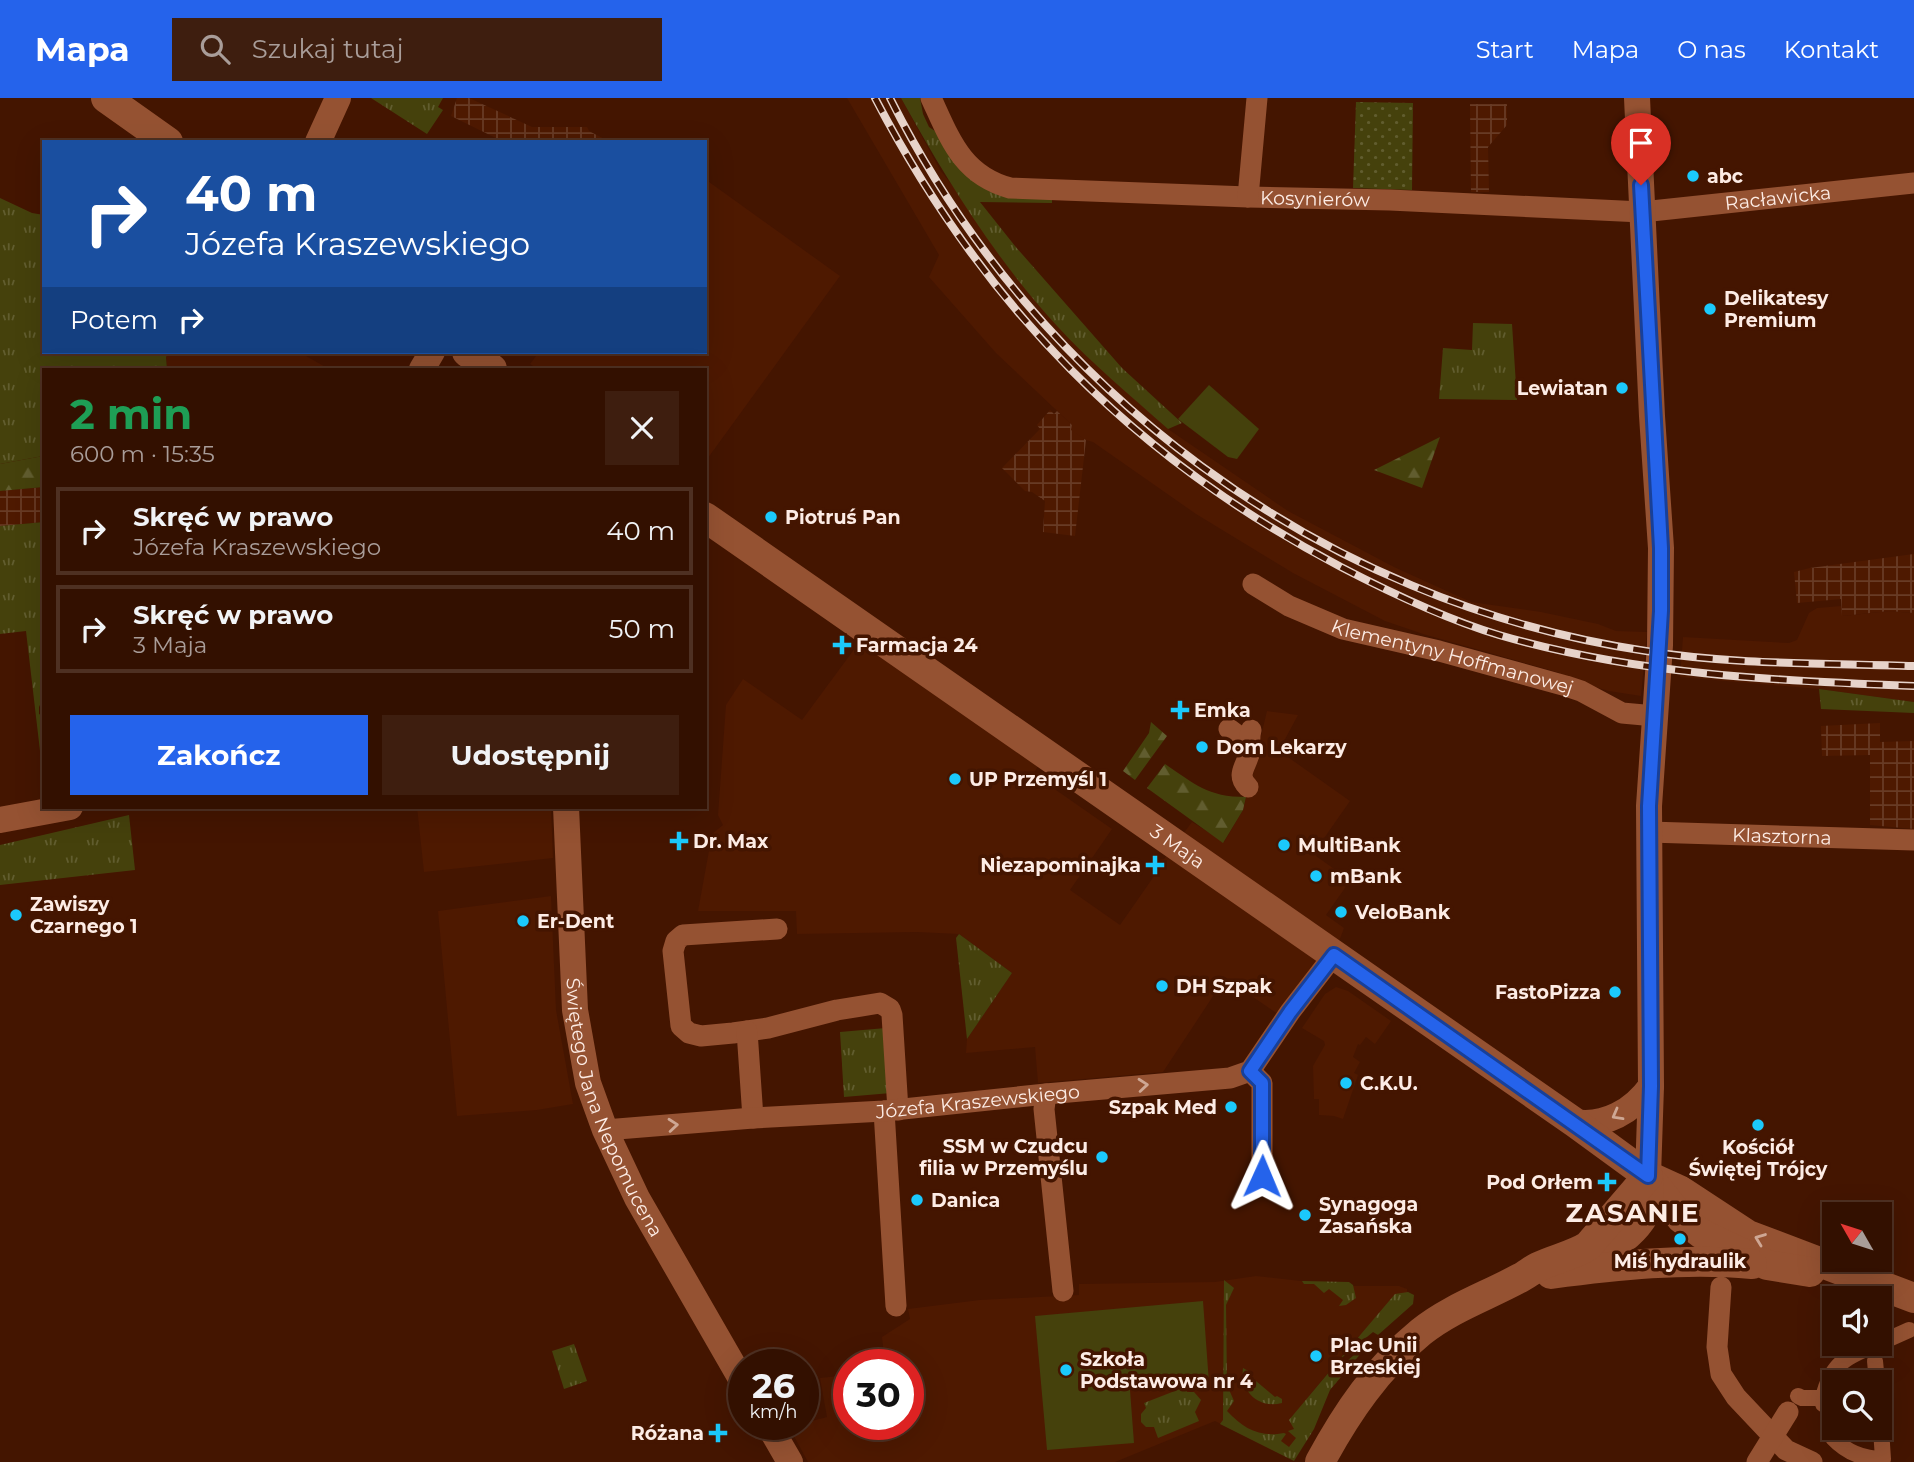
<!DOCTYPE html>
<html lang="pl">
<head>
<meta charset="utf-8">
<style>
	body { margin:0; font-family:Montserrat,sans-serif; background:#3e1e0f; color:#f1f3f6; height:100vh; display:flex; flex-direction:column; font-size:26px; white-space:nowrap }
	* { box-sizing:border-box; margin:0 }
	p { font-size:23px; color:#a99d99 }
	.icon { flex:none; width:38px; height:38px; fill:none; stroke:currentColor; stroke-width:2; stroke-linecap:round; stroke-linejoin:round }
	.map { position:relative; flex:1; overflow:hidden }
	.drawer { position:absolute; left:42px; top:270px; width:665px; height:441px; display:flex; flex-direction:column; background:#331000; border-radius:0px; box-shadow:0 7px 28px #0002,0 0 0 2px #4e3022 }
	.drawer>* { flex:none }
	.banner { position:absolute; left:42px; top:42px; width:665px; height:214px; border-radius:0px; box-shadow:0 7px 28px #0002,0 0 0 2px #4e3022; background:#1a4fa0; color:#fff; overflow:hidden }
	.needle { width:46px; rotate:309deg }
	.controls { position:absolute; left:1822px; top:1104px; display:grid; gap:14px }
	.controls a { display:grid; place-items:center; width:70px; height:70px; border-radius:0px; background:#331000; box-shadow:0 7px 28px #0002,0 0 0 2px #4e3022; font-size:35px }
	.speed { position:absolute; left:728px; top:1251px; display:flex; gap:14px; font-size:35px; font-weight:700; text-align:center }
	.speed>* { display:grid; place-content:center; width:91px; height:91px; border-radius:50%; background:#331000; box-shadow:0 7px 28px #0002,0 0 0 2px #4e3022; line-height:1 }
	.speed small { font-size:18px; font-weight:400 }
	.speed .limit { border:10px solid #d22; background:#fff; color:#111 }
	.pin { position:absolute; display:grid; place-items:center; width:60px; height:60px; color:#fff; margin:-72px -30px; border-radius:50% 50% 50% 0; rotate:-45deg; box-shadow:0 0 7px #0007 }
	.pin .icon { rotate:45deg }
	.me { position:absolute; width:77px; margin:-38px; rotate:1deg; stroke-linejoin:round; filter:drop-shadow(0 0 5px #0008) }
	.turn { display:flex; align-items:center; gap:24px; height:147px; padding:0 28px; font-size:32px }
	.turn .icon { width:91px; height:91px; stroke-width:2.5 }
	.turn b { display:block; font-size:49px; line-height:60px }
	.then { display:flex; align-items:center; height:66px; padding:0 28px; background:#0003; gap:14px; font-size:26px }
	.round { display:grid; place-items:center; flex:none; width:74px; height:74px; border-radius:0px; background:#3e1e0f }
	.summary { display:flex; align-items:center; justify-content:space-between; height:119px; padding:0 28px }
	h1 { font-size:42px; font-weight:700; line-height:52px; color:#1e9e55 }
	.button { display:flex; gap:14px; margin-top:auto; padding:14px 28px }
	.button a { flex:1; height:80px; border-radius:0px; background:#2563eb; color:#fff; font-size:28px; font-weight:700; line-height:80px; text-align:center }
	.button a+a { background:#3e1e0f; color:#f1f3f6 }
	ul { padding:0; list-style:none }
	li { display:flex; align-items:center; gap:21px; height:88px; margin:0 14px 10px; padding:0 14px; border:4px solid #4e3022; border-radius:0px }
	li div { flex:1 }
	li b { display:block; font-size:26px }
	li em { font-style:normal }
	header { display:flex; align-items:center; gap:42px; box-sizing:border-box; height:98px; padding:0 35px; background:#2563eb; color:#fff }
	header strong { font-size:33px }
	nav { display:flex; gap:38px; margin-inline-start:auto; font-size:24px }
	.search { width:490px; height:63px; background:#3e1e0f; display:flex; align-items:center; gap:18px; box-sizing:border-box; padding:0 24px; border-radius:0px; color:#a99d99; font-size:26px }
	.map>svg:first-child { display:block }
	.built { fill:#4e1900 }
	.industrial { fill:url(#industrial-grid) }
	.grass { fill:url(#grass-tufts) }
	.forest { fill:url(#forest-firs) }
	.garden { fill:url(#garden-dots) }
	.pitch { fill:#45410c }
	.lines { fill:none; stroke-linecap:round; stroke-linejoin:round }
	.pedestrian { stroke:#955232; stroke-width:16 }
	.minor { stroke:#955232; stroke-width:21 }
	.tertiary { stroke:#955232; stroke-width:26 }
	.secondary { stroke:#955232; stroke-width:30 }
	.rail-casing { stroke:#e7d3ca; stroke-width:8 }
	.rail { stroke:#441500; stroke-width:5; stroke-dasharray:16; stroke-linecap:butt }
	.oneway { stroke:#cea794 }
	.route-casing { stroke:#184099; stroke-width:18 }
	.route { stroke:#2563eb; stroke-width:12 }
	.poi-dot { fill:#1bc9fc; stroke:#441500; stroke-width:2.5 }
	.labels { text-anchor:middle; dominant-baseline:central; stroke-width:7; stroke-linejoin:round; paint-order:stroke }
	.poi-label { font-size:19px; font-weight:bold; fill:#fdece5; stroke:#441500; text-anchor:start }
	.street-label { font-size:19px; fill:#fdece5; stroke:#441500 }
	.district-label { font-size:26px; font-weight:bold; letter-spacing:2px; fill:#fdece5; stroke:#441500 }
</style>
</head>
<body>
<header>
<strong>Mapa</strong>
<div class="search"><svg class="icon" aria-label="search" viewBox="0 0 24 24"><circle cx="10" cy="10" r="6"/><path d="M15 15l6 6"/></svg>Szukaj tutaj</div>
<nav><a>Start</a><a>Mapa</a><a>O nas</a><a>Kontakt</a></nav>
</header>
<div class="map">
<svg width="1914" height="1364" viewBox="0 0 1914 1364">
	<defs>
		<pattern id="industrial-grid" width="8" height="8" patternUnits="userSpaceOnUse" patternTransform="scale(1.75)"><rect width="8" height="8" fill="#4e1900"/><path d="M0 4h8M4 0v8" fill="none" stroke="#683b25"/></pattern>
		<pattern id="grass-tufts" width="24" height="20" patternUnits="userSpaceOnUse" patternTransform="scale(1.75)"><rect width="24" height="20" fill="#45410c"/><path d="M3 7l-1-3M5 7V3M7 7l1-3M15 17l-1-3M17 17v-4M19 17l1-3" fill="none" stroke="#615d2f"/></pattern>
		<pattern id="forest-firs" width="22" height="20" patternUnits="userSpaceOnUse" patternTransform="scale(1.75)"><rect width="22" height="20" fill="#45410c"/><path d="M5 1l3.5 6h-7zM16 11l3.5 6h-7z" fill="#615d2f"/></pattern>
		<pattern id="garden-dots" width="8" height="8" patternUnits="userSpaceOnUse" patternTransform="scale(1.75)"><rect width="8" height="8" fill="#45410c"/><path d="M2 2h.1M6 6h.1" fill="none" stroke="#615d2f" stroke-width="1.8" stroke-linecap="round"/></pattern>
	</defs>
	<rect width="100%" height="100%" fill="#441500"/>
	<g class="built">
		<path d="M847,0H901L940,72L1094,264L1168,331L1288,413L1394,469L1471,504L1541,514L1598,526L1616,533L1647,534L1641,598L1609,593L1560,579V575L1423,536L1385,523L1293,475L1196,416L1093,344L1086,342L1070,332L1072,327L996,255L929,179L939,157Z"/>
		<path d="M705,81L840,178L705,364V271H538L530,266L539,254H705Z"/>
		<path d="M169,254H299L329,271H167L166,259Z"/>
		<path d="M1841,508L1843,518L1889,513L1914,515V604L1819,591L1680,579L1683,539L1789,545L1797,542L1809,515L1817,510Z"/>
		<path d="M861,542L1039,667L1033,676L1112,731L1070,792L1120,827L1159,771L1158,762L1164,761L1192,724L1224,744L1243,712L1267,613L1298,617L1283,645L1285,657L1350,703L1320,746L1323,749L1316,758L1337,773L1352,780L1326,817L1344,830L1334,857L1285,921L1225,880L1163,974L1038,985L1035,949L966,955L967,941L1012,875L959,836L917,834L797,836L796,813H698L712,736L723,727L718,717L726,607L743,581L802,622Z"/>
		<path d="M417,709H551L553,760L424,774Z"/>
		<path d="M551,798L556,912L573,1006L537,1012L457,1018L438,813Z"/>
		<path d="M1336,889L1348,893L1391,923L1375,946L1366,939L1360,947L1358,946L1353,959L1360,964L1354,975L1358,977L1343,1021L1334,1018L1319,1017V1001H1314L1313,968L1325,947L1324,943L1302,930L1325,896Z"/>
		<path d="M1256,1178L1345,1188H1399L1407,1191L1408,1205L1358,1239L1309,1298L1290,1361L1215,1323L1115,1364H808L789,1329L827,1319L820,1280L849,1277V1326H908V1267H885L882,1239L910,1221L908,1211L980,1202L1079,1197V1186L1215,1184Z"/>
	</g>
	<g class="industrial">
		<path d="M457,0H469L532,29H587L589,33L610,44H504L451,18Z"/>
		<path d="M1470,6H1507V27L1488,49L1489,94H1471Z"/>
		<path d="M1050,312L1054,316L1057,313L1072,327L1071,332L1086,342L1075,438L1043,434L1045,403L1032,394L1025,393L1002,370L1040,331L1037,327Z"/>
		<path d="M44,389V424L0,428V393Z"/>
		<path d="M1914,456V515L1889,513L1842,518L1841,501L1797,505L1794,474L1810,470Z"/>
		<path d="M1880,625V644L1914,643V731L1870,727V657L1822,658L1821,628Z"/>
	</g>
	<g class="grass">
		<path d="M371,0H443L438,9L443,12L427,36Z"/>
		<path d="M901,0H920L923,16L929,29L935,33L957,65L1052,101V105L980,104L1015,148L1122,270L1182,325L1168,331C1131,298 1092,266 1058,229C995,161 946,81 901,0Z"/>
		<path d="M0,100L32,115L44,117V254H169L166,259L167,271H44L43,358L0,366Z"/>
		<path d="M1473,225L1512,226L1517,302L1439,301L1443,250L1472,252Z"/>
		<path d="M44,424V598L39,609V616L44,619V687L26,533L0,536V428Z"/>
		<path d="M1819,591L1914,604V615L1821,611Z"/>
		<path d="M129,717L135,772L0,787V747Z"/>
		<path d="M959,836L1012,875L967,941L956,840Z"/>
		<path d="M886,930L891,995L844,999L840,934Z"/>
		<path d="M1224,1182L1234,1190L1226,1207L1227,1287L1234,1303L1227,1313C1243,1330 1259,1340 1284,1335L1286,1336L1281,1343L1289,1349L1296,1340L1288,1333L1294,1331L1289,1322L1335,1267L1341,1268L1373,1241L1330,1292L1314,1331L1294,1363L1220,1326L1223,1322Z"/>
		<path d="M1302,1183L1349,1184L1353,1187L1356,1200L1346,1207L1339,1208L1343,1202L1329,1191L1324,1195L1314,1186H1304Z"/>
		<path d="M1408,1194L1414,1197L1413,1206L1378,1237L1373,1234L1339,1262L1395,1196Z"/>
		<path d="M574,1246L587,1283L564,1291L552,1253Z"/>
		<path d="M1243,1270L1252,1275L1250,1278L1275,1299L1277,1298L1282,1301V1305C1258,1311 1240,1293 1243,1270Z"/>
		<path d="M1185,1289L1187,1294H1194L1201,1302L1195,1314L1199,1323L1158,1340L1154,1329H1146L1141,1324V1316L1146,1310L1144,1305Z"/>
	</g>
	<g class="forest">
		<path d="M1440,339L1422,390L1374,372Z"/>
		<path d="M44,355V389L0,393V366L43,358Z"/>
		<path d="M1151,624L1167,638L1135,682L1123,673L1149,635Z"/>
		<path d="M1165,666C1195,686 1207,699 1246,699L1243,712L1223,745L1147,690Z"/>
	</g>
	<path class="garden" d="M1356,4L1413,5L1412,92L1353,90Z"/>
	<g class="pitch">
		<path d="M1209,287L1259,331L1237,361L1228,359L1178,321Z"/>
		<path d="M1203,1203L1209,1285L1130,1292L1134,1345L1047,1352L1035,1218Z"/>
	</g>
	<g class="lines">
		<g class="pedestrian">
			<path d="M1880,1245L1909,1232"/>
			<path d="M1875,1263L1877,1284"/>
			<path d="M1798,1298L1802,1300H1823C1831,1265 1847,1258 1878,1246"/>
			<path d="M1823,1306L1831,1311L1834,1317"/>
			<path d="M1833,1340C1847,1355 1863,1361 1883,1361L1880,1316"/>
		</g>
		<g class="minor">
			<path id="s1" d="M931,0C950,41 962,77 1010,90L1248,99L1390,102L1642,114L1914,85"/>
			<path d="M1248,99L1257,0"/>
			<path id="s2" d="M1253,486L1289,508L1343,531L1439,553L1566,588L1581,593L1622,615L1655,618"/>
			<path d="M1229,631L1245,643L1249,656"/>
			<path d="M1248,689C1234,676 1249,666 1250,651C1250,644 1249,639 1251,632"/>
			<path id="s3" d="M1649,734L1914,742"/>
			<path d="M777,831L683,837L676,843L673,853L681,928L689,935L701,938L733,935L768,930L837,912L880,905L890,911L892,917L898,1012"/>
			<path d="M747,933L753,1020"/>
			<path d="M1250,973L1262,985V1078"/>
			<path d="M1046,996L1044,1011L1063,1193"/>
			<path d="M884,1013L896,1208"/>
			<path id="s4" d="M605,1032L753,1020L884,1013L1046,996L1230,980L1250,973L1290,914L1334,857"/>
			<path d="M1721,1189L1717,1249L1721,1276L1736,1299L1786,1352L1812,1364"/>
			<path d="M1757,1364L1788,1314"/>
		</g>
		<g class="tertiary">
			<path d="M1637,0L1652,318L1661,450L1660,547L1649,708L1651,988L1648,1078"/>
			<path d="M318,44L338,0"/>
			<path d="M422,271L432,254"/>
			<path id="s5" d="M566,709L575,912L588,985L605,1032L637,1100L744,1286"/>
			<path d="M0,722L70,709"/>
			<path d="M1574,1024C1605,1029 1633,1013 1651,988"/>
			<path d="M768,1326L790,1364"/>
		</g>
		<g class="secondary">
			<path d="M106,0L168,44"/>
			<path d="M467,254L492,271"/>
			<path id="s6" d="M705,419L1574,1024L1648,1078L1681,1093L1748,1137L1914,1200"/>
			<path d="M1655,1087L1681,1120L1702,1136L1767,1167L1810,1174"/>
			<path d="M1592,1160C1614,1149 1646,1128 1649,1101C1649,1094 1648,1085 1648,1078"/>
			<path d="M1551,1176C1617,1167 1685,1160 1752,1166"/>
			<path d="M1320,1364C1347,1314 1377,1270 1421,1234C1451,1210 1487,1198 1520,1180C1526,1177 1532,1172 1538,1169C1554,1161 1572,1158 1588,1148L1648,1078"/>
		</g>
		<g class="rail-casing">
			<g id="rail">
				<path d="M875,0C983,207 1133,360 1341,469C1391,495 1445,521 1499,537C1633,576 1775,583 1914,588"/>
				<path d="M890,0C1036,292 1322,505 1646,553C1735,567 1825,565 1914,568"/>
			</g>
		</g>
		<use href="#rail" class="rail"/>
	</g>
	<defs><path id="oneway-chevron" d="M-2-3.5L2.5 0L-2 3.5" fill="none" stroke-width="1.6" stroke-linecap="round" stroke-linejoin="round" transform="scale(1.75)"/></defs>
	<g class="oneway">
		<use href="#oneway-chevron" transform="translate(1143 987) rotate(-5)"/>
		<use href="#oneway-chevron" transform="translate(1617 1017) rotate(151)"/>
		<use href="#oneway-chevron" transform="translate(673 1027) rotate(-5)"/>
		<use href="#oneway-chevron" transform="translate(1760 1141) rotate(-159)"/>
	</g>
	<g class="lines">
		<g class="route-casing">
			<path id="route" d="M1262,1078V985L1250,973L1290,914L1334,857L1648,1078L1651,988L1649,708L1661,513V450L1641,87"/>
		</g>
		<use href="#route" class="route"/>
	</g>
	<g class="poi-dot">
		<circle cx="1693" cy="78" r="7"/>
		<circle cx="1710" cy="211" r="7"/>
		<circle cx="1622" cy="290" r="7"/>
		<circle cx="771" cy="419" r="7"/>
		<path d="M838.5 536.5h7v7h7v7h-7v7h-7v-7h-7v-7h7z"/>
		<path d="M1176.5 601.5h7v7h7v7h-7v7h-7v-7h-7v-7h7z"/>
		<circle cx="1202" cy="649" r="7"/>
		<circle cx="955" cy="681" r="7"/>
		<path d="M675.5 732.5h7v7h7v7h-7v7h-7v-7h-7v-7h7z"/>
		<circle cx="1284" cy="747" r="7"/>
		<path d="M1151.5 756.5h7v7h7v7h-7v7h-7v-7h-7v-7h7z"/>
		<circle cx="1316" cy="778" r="7"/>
		<circle cx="1341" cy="814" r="7"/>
		<circle cx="16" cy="817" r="7"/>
		<circle cx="523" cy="823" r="7"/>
		<circle cx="1162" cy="888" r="7"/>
		<circle cx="1615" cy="894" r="7"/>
		<circle cx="1346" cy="985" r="7"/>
		<circle cx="1231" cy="1009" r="7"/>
		<circle cx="1758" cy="1027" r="7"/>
		<circle cx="1102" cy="1059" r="7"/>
		<path d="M1603.5 1073.5h7v7h7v7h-7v7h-7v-7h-7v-7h7z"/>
		<circle cx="917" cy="1102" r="7"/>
		<circle cx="1305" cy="1117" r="7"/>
		<circle cx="1680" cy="1141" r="7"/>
		<circle cx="1316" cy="1258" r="7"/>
		<circle cx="1066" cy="1272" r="7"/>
		<path d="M714.5 1324.5h7v7h7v7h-7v7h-7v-7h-7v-7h7z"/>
	</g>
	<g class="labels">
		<g class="poi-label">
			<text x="1707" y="78">abc</text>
			<text x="1724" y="200">Delikatesy<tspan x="1724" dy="22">Premium</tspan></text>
			<text x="1608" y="290" text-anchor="end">Lewiatan</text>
			<text x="785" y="419">Piotruś Pan</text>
			<text x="856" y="547">Farmacja 24</text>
			<text x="1194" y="612">Emka</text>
			<text x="1216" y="649">Dom Lekarzy</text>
			<text x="969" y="681">UP Przemyśl 1</text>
			<text x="693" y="743">Dr. Max</text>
			<text x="1298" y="747">MultiBank</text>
			<text x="1141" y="767" text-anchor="end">Niezapominajka</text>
			<text x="1330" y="778">mBank</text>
			<text x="30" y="806">Zawiszy<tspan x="30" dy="22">Czarnego 1</tspan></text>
			<text x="1355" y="814">VeloBank</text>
			<text x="537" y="823">Er-Dent</text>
			<text x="1176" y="888">DH Szpak</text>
			<text x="1601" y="894" text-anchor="end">FastoPizza</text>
			<text x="1360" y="985">C.K.U.</text>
			<text x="1217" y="1009" text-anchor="end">Szpak Med</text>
			<text x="1088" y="1048" text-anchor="end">SSM w Czudcu<tspan x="1088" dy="22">filia w Przemyślu</tspan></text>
			<text x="1758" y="1049" text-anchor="middle">Kościół<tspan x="1758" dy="22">Świętej Trójcy</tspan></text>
			<text x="1593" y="1084" text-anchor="end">Pod Orłem</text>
			<text x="931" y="1102">Danica</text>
			<text x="1319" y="1106">Synagoga<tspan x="1319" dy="22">Zasańska</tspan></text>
			<text x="1680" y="1163" text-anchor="middle">Miś hydraulik</text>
			<text x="1330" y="1247">Plac Unii<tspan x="1330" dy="22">Brzeskiej</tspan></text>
			<text x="1080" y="1261">Szkoła<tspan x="1080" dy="22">Podstawowa nr 4</tspan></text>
			<text x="704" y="1335" text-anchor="end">Różana</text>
		</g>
		<g class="street-label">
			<text stroke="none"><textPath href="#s1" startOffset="894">Racławicka</textPath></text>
			<text stroke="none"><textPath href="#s1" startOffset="430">Kosynierów</textPath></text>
			<text stroke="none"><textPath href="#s2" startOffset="214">Klementyny Hoffmanowej</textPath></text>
			<text stroke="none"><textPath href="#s3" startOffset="133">Klasztorna</textPath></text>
			<text stroke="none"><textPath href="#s6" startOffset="576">3 Maja</textPath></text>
			<text stroke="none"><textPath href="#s4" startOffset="374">Józefa Kraszewskiego</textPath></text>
			<text stroke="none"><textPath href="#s5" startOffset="308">Świętego Jana Nepomucena</textPath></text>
		</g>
		<g class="district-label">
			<text x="1633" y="1115">ZASANIE</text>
		</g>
	</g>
</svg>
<div class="controls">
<a><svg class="needle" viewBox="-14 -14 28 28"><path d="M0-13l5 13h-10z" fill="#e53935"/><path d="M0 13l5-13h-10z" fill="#a99d99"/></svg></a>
<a><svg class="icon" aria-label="sound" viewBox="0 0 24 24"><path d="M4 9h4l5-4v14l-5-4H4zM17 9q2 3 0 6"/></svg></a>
<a><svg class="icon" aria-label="search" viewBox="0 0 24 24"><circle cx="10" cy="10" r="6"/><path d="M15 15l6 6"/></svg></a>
</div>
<div class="speed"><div>26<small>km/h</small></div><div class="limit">30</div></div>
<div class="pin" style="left:1641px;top:87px;background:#d93025"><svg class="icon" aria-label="arrive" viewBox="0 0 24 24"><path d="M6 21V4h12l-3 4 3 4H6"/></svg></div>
<svg class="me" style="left:1262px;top:1078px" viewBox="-20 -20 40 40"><path d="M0-17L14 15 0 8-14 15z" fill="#2563eb" stroke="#fff" stroke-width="4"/></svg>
<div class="banner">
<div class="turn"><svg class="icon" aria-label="right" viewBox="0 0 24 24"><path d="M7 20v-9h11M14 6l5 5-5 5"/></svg><div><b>40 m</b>Józefa Kraszewskiego</div></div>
<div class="then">Potem<svg class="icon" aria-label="right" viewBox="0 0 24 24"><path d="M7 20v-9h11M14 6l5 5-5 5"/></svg></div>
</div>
<section class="drawer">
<div class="summary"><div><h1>2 min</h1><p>600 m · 15:35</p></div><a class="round"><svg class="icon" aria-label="close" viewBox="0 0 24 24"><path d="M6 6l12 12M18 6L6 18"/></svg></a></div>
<ul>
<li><svg class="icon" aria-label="right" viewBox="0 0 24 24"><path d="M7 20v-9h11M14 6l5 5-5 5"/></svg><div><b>Skręć w prawo</b><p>Józefa Kraszewskiego</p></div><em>40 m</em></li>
<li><svg class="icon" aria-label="right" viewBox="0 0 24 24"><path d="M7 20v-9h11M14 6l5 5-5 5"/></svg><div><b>Skręć w prawo</b><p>3 Maja</p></div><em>50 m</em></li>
</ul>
<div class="button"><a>Zakończ</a><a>Udostępnij</a></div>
</section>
</div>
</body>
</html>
